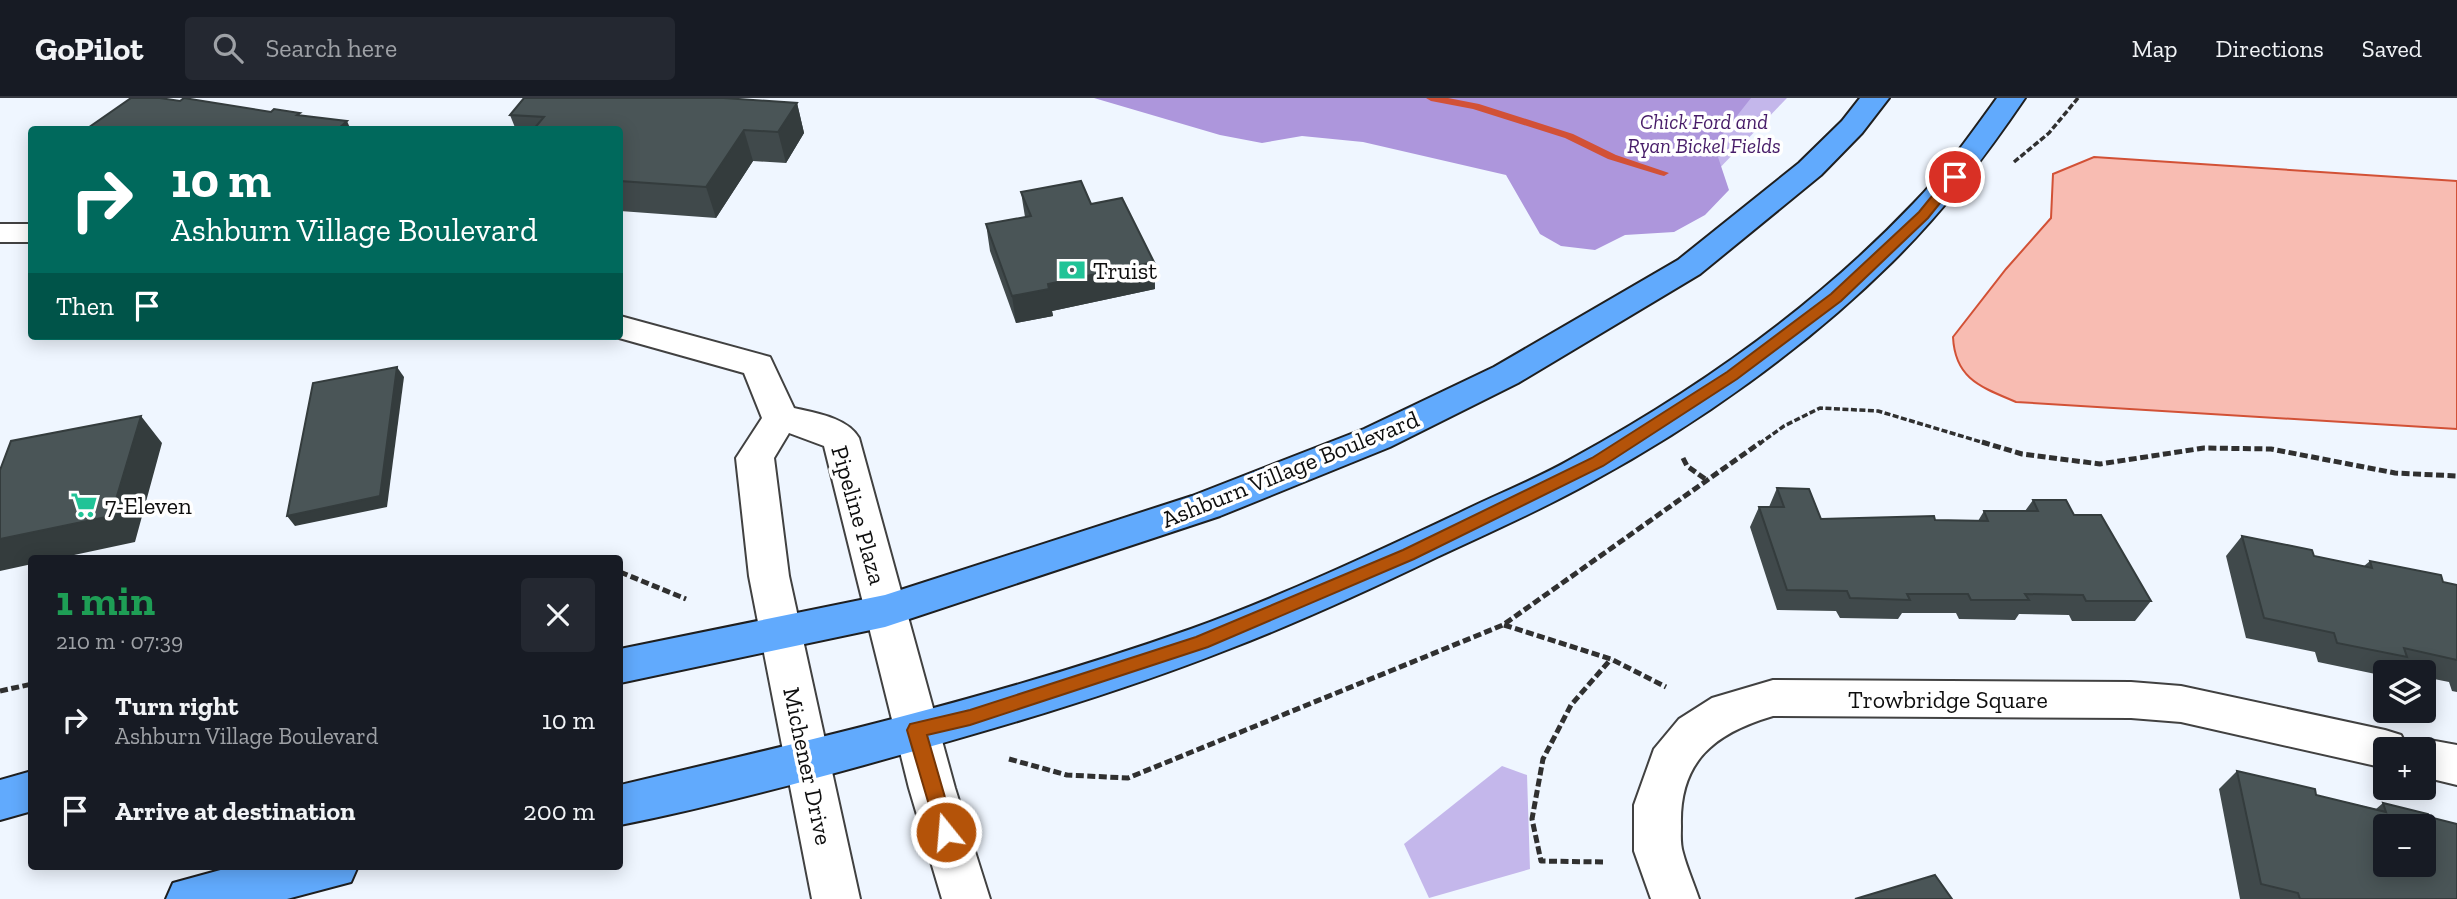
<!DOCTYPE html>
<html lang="en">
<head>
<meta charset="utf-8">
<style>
	body { margin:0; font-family:"Zilla Slab",serif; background:#242831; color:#f1f3f6; height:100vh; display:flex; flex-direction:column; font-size:26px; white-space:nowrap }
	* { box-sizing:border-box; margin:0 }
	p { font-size:23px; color:#9ea1a6 }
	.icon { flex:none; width:38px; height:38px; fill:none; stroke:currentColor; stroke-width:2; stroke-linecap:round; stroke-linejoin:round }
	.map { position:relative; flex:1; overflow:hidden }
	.side { position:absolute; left:28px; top:457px; width:595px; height:315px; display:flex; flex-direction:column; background:#171b24; border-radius:7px; box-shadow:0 4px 18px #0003 }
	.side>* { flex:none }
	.guide { position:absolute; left:28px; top:28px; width:595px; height:214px; border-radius:7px; box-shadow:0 4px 18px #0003; background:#00695c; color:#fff; overflow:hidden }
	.controls { position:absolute; left:2373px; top:562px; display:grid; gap:14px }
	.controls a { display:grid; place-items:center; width:63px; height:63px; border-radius:7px; background:#171b24; box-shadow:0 4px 18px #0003; font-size:35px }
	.pin { position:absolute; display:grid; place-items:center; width:60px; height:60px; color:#fff; margin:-30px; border:4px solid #fff; border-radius:50%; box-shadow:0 2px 7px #0007 }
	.me { position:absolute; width:77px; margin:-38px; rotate:343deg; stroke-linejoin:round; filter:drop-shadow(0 0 5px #0008) }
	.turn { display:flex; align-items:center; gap:24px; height:147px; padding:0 28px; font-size:32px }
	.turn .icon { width:91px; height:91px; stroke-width:2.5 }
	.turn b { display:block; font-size:49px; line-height:60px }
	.then { display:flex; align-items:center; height:66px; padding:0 28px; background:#0003; gap:14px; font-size:26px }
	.round { display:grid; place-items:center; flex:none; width:74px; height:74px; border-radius:7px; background:#242831 }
	.headline { display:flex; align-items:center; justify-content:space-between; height:119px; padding:0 28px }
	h1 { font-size:42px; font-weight:700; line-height:52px; color:#1e9e55 }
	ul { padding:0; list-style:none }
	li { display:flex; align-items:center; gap:21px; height:91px; padding:0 28px }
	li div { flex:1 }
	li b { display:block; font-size:26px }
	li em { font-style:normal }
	header { display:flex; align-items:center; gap:42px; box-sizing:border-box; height:98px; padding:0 35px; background:#171b24; border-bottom:2px solid #363941 }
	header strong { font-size:33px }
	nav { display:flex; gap:38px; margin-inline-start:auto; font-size:24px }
	.search { width:490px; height:63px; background:#242831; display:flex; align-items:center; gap:18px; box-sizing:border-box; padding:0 24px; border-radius:7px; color:#9ea1a6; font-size:26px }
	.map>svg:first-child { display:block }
	.green { fill:#c4b7eb }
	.forest { fill:#ad96dc }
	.water { fill:#f8bcb2; stroke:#d25136; stroke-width:2 }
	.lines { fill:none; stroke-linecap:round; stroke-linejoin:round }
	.stream { fill:#d25136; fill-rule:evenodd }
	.minor-casing { stroke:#414141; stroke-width:4 }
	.major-casing { stroke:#1f1f1f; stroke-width:4 }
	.path-far1 { stroke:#303030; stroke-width:3.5; stroke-dasharray:6 2.5; stroke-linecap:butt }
	.path { stroke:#303030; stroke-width:5; stroke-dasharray:8 3.5; stroke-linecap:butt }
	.minor { fill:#fff; fill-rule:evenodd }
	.major { fill:#61aafd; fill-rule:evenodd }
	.wall { fill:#40494b }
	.shaded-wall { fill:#343c3d }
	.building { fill:#4a5557; stroke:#343c3d; stroke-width:2; fill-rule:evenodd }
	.route { fill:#b45309; stroke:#753606; stroke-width:2 }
	.labels { text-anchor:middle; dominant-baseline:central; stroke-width:7; stroke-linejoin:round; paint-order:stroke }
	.far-park-label { font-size:21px; font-style:italic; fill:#471c68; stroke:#fff }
	.poi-label { font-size:24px; fill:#0e0e0e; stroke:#fff; text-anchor:start }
	.street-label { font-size:24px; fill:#0e0e0e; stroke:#fff }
</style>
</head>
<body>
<header>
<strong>GoPilot</strong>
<div class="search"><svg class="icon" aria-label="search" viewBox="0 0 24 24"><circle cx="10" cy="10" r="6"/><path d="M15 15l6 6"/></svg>Search here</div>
<nav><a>Map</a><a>Directions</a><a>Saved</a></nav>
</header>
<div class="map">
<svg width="2457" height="801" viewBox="0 0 2457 801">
	<rect width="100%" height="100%" fill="#eff6ff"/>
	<g class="green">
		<path d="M1502,0H1787L1713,77Z"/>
		<path d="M1502,668L1527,677L1530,771L1429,800L1404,746Z"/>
	</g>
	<path class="forest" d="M1094,0H1751L1714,47L1729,92L1705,117L1674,134L1625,137L1595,152L1561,148L1540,136L1506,77L1363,44L1302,38L1262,45L1220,37Z"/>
	<path class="water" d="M2094,59L2457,83V331L2016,304C1981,289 1955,281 1953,239L2006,171L2051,120L2053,76Z"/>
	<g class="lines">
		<path class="stream" d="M1426,0H1448L1479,6L1573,36L1616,57L1669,75L1664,78L1660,77L1608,61L1565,40L1473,11L1431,3Z"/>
		<g class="minor-casing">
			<g id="minor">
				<rect x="0" y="126" width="32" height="18"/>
				<path d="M620,218L770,259L794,310C816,315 848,320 859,340L955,690L990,801H942L909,690L824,348L789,335L774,360L789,478L860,801H812L749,478L736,360L762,320L744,275L612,238H620Z"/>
				<path d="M1773,582L2131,584L2181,588L2385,632L2401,637L2407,649L2424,641L2457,647V687L2424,679V651H2385V670L2181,624L2131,620L1773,618C1715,635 1679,663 1681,728C1681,736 1680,746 1683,755C1687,770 1694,786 1699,801H1651L1634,753V707L1654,651L1679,621L1712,600Z"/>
			</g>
		</g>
		<g class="major-casing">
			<g id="major">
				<path d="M1860,0H1889L1862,35L1821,77L1700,176L1518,285L1390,349L1220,418L885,529L620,585V551L885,497L1192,398L1364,331L1494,269L1678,162L1799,65L1842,23Z"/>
				<path d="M1997,0H2025C1985,59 1943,114 1892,164C1806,249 1697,327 1591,384C1541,412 1488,435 1437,459C1369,492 1299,524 1229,551C1110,598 987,633 864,667C784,689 702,711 620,727V687C812,642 1005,597 1191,531C1282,498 1372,456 1459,415C1497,396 1537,381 1573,360C1697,292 1816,208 1914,105C1945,73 1971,36 1997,0Z"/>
				<path d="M32,673V713L0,722V682Z"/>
				<path d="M235,768H358L351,784L287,801H166L173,785Z"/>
			</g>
		</g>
		<g class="path-far1">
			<path d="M2014,64L2049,35L2078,0"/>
			<path d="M1759,346L1784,328L1820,310L1878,313L1988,346"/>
		</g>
		<g class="path">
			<path d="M1982,344L2022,356L2100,366L2204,350L2271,351L2395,375L2457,378"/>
			<path d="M1683,360L1687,368L1708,383"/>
			<path d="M620,474L686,501"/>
			<path d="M1504,527L1611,561L1666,589"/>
			<path d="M0,593L32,586"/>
			<path d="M1009,661L1067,677L1128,680L1503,527L1761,344"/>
			<path d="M1603,764L1541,763L1532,721L1543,661L1571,607L1611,561"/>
		</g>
		<use href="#minor" class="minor"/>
		<use href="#major" class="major"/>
	</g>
	<g class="wall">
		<path d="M797,5L804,35L786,65L753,63L716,120L620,113V32H516L510,17Z"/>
		<path d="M1021,94L1091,106L1154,164L1155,191L1052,213L1053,218L1016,225L990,153L986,126L1025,119Z"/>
		<path d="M1777,390L1821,421L1978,423L1984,413H2025L2033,402L2074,417L2151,503L2135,523H2072L2069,517L2019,516L2015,522L1959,521L1956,515H1902L1898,521L1840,520L1836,513L1777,512L1750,429L1759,409H1769Z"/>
		<path d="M2242,438L2314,458L2364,468L2370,463L2443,484L2457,487V594L2452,593L2449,584L2424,579V574H2403L2393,572L2391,574H2385V578L2318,564L2315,554L2246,540L2226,458Z"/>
		<path d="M2237,673L2316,697L2376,711L2383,705L2429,719L2457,801H2240L2219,691Z"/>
	</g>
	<g class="shaded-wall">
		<path d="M797,5L804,35L786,65L778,34Z"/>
		<path d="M347,23L351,32H337Z"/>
		<path d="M744,32L753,63L716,120L706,89Z"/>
		<path d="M1154,164L1155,191L1052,213L1053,218L1016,225L1012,198L1048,186Z"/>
		<path d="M397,269L404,279L387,409L295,428L287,418Z"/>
		<path d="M141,318L162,345L135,444L60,460H32V466L0,473V441Z"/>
	</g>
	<g class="building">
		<path d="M131,0H160L180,3L184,0L271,14L274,11L300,15L297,17L347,23L337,32H85Z"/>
		<path d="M524,0H724L797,5L778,34L744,32L706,89L620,83V32H533L544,19L510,17Z"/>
		<path d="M1081,83L1091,106L1122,100L1154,164L1048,186L1049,191L1012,198L986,126L1031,118L1021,94Z"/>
		<path d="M397,269L380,398L287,418L313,285Z"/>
		<path d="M141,318L111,418L0,441V372L11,343Z"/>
		<path d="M1777,390L1809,391L1821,421L1934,418L1935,422L1988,423L1984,413H2038L2033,402H2066L2074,417H2101L2151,503H2086L2083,497L2025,496L2029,502H1971L1968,496H1907L1910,502L1850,500L1847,493L1787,492L1759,409H1784Z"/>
		<path d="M2242,438L2312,452L2314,458L2372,470L2370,463L2441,477L2443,484L2457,487V562L2404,550L2407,559L2337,545L2334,535L2264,520Z"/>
		<path d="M2237,673L2315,691L2316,697L2386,714L2383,705L2428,716L2429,719L2457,726V801H2300L2298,795L2261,786ZM2385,728H2424V766H2385Z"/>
		<path d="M1935,777L1952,801H1855Z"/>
	</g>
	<path class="route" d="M1955,75L1961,79L1928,120L1841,203L1737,281L1603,368L1414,461L1208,549L970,627L927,637L955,734L952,741L946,743L939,741L907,632L910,626L970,612L1196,539L1403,452L1592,360L1727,274L1831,196L1919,114L1950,76Z"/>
	<defs>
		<g id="bank-bare" transform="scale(2.1)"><path d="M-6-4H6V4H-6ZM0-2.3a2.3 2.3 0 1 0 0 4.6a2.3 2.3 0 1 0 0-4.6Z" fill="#21c397" stroke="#fff" stroke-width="2.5" paint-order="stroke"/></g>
		<g id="supermarket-bare" transform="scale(2.1)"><path d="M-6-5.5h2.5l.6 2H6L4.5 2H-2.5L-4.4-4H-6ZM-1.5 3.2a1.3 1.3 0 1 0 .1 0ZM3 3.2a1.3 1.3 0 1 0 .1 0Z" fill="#21c397" stroke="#fff" stroke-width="2.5" paint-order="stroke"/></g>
	</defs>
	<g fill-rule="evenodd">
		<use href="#bank-bare" x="1072" y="172"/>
		<use href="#supermarket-bare" x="84" y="407"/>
	</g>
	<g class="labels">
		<g class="far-park-label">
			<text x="1704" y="23">Chick Ford and<tspan x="1704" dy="24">Ryan Bickel Fields</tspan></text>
		</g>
		<g class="poi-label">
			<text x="1093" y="172">Truist</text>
			<text x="105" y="407">7-Eleven</text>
		</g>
		<g class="street-label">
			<text transform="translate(1290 371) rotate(-22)">Ashburn Village Boulevard</text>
			<text transform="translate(859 417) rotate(74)">Pipeline Plaza</text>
			<text x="1948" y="601">Trowbridge Square</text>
			<text transform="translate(808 668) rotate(78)">Michener Drive</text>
		</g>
	</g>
</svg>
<div class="controls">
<a><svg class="icon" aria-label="layers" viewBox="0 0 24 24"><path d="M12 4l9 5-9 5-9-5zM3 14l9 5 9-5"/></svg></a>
<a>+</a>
<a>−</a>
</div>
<div class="pin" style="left:1955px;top:79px;background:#d93025"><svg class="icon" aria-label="arrive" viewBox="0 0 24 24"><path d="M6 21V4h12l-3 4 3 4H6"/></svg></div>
<svg class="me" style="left:946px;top:734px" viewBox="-20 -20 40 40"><circle r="17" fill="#b45309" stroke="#fff" stroke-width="3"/><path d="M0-11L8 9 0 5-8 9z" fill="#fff"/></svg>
<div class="guide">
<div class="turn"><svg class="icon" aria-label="right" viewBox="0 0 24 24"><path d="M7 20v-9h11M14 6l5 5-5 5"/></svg><div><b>10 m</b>Ashburn Village Boulevard</div></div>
<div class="then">Then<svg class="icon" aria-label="arrive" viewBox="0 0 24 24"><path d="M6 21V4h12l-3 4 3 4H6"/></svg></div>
</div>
<section class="side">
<div class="headline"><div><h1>1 min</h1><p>210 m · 07:39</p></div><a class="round"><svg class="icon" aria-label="close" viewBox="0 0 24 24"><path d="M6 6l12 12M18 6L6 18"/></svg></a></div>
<ul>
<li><svg class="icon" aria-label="right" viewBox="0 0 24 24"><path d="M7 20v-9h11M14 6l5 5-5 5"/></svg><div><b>Turn right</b><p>Ashburn Village Boulevard</p></div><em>10 m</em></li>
<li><svg class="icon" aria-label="arrive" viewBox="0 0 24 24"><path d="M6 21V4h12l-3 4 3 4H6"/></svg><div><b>Arrive at destination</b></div><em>200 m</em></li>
</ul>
</section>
</div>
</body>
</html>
